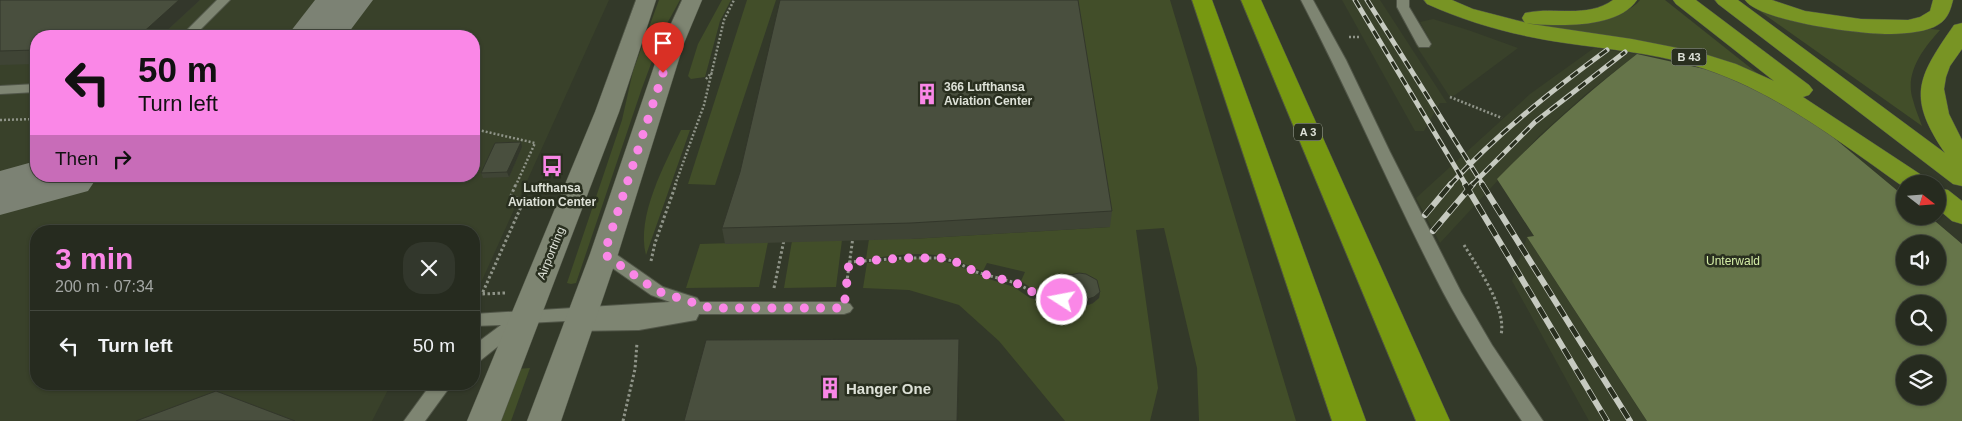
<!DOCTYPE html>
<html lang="en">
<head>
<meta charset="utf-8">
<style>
	body { margin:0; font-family:Arial,sans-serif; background:#32372c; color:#f1f3f6; height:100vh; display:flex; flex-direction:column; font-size:19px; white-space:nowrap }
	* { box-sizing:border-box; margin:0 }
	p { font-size:16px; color:#a4a7a4 }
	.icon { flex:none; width:28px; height:28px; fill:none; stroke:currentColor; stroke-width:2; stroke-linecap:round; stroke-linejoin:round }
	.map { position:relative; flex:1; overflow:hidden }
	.panel { position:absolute; left:30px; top:225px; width:450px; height:165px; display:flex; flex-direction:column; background:#262b1f; border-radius:20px; box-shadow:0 1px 4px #0004,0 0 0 1px #42473d }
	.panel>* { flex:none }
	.guide { position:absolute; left:30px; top:30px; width:450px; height:152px; border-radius:20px; box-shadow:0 1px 4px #0004,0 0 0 1px #42473d; background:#fa87e7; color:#111; overflow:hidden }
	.needle { width:32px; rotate:107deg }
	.tools { position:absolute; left:1896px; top:175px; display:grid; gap:10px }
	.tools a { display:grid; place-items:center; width:50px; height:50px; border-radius:50%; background:#262b1f; box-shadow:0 1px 4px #0004,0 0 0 1px #42473d; font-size:25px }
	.pin { position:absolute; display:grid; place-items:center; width:42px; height:42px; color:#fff; margin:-51px -21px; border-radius:50% 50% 50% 0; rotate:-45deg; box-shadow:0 0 5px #0007 }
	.pin .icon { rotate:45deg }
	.me { position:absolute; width:55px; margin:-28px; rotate:281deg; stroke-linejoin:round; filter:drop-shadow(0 0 4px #0008) }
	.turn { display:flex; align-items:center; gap:18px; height:105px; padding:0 25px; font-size:22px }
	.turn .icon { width:65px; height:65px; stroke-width:2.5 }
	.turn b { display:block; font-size:35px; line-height:42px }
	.then { display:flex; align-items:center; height:48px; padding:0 25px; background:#0003; gap:10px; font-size:19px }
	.round { display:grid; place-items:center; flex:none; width:52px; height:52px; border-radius:20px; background:#32372c }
	.head { display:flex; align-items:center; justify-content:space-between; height:85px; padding:0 25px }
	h1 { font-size:30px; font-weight:700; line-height:38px; color:#fa87e7 }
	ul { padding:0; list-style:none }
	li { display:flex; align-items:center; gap:15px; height:70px; padding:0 25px; border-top:1px solid #42473d }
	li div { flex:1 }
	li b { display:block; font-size:19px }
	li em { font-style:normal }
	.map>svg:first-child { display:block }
	.built { fill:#39412a; fill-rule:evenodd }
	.green { fill:#424e29 }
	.forest { fill:#66754a; fill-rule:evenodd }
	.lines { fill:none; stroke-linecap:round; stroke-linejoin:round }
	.taxiway { fill:#7c8274; fill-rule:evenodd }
	.service-casing { stroke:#515648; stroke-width:2 }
	.tertiary-casing { stroke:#515648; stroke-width:1 }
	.trunk-casing { stroke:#515648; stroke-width:1 }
	.motorway-casing { stroke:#515648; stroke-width:1 }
	.path-far1 { stroke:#8f9488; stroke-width:2.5; stroke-dasharray:2 2; stroke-linecap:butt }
	.path { stroke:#8f9488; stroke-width:3; stroke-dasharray:2.5 2.5; stroke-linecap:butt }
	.service { fill:#7e8572; fill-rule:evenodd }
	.tertiary { fill:#7e8572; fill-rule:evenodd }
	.trunk { fill:#789424; fill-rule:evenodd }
	.motorway { fill:#779811; fill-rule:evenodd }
	.rail-far1-casing { stroke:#c6cac0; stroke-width:5 }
	.rail-casing { stroke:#c6cac0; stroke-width:6 }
	.rail-far1 { stroke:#292f1f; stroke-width:3; stroke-dasharray:9; stroke-linecap:butt }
	.rail { stroke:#292f1f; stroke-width:4.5; stroke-dasharray:12; stroke-linecap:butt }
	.wall { fill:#3f4435 }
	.shaded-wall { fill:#33372b }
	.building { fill:#494f3e; stroke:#33372b }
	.route { stroke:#fa87e7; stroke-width:9; stroke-dasharray:0 16.2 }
	.labels { text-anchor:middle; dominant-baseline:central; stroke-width:5; stroke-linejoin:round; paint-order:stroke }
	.shield { fill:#292f1f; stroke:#a7aca0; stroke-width:1 }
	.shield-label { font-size:11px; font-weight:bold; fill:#dde1d7 }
	.poi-label { font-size:12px; font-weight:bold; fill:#dde1d7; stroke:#292f1f; text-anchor:start }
	.street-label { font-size:12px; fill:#dde1d7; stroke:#292f1f }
	.park-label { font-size:12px; fill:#d5eea7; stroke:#292f1f }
	.near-poi-label { font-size:15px; font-weight:bold; fill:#dde1d7; stroke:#292f1f; text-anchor:start }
</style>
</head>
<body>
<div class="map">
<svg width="1962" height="421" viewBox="0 0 1962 421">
	<rect width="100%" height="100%" fill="#333929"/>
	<g class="built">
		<path d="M0,0H609L474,298V231H36V384H391L372,421H0ZM36,36H474V176H36Z"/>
		<path d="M1342,0H1380L1447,103H1440L1424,131H1415Z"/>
		<path d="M1433,19L1471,31L1518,48L1455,95L1450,97L1415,44H1432L1420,22Z"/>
		<path d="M1594,48L1637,54L1587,93L1539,136L1440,243L1416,198L1530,94Z"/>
		<path d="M1527,237L1647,421H1589L1512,281Z"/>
	</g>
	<g class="green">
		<path d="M659,0H680L664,29L642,88L576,283L571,284L567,283L622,120L633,71Z"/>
		<path d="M722,0H731L720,21L705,77L691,79L688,76L698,44Z"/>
		<path d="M747,0H776L715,185L688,184Z"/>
		<path d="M1075,0H1170L1296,421H1199L1197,368L1164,228L1136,230L1158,388L1150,421H1065L999,341L959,305L909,290L863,288L867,263L916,258L937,260L954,264L989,279L1014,287L1030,298L1054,303L1064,302L1075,306L1082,307L1093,303L1059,289L1060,298C1045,296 1033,290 1021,281L1025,272L987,263L983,271C971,268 961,261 949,258C923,250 893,256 866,259L869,239H911L1110,227Z"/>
		<path d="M1640,0H1665L1762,77L1521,24L1513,20C1544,22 1619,27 1640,0Z"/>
		<path d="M1754,7L1922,30L1931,29L1940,30C1923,49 1904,73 1913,100C1915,109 1919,117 1922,126Z"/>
		<path d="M681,130H690L646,255C636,216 665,164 681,130Z"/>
		<path d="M842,240L836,287L784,288L792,241Z"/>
		<path d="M768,242L759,287L686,288L700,244Z"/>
		<path d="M530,368L511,421H496L517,369Z"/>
	</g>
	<path class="forest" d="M1637,54L1718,72L1783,101L1816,123L1905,197V216H1929L1962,244V421H1647L1527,237L1534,236L1497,179C1541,134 1587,93 1637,54ZM1905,244H1938V276H1905ZM1905,304H1938V336H1905ZM1905,364H1938V396H1905Z"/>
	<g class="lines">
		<g class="taxiway">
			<path d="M315,0H373L346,36H287Z"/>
			<path d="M36,161V176H98L88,191L0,215V171Z"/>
		</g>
		<g class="service-casing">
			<g id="service">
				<path d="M217,0H230L194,36H181Z"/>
				<path d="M1301,0H1313L1346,60L1390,152L1461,292L1492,345L1543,421H1522C1494,379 1467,337 1443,292C1393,196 1351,96 1301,0Z"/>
				<path d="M1397,0H1409V7L1431,44L1429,47H1419L1417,44L1397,7Z"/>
				<path d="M36,84V92L0,94V86Z"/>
				<path d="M604,248L610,250L663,287L697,298L700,302H844L850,304L853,308L850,312L844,314H699L696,320L690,321L639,330L573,331L567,329L564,324L566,321L527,323L481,360L474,362V345L501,325L474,326V314L670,302L651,295L598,258L595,254L598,250Z"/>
				<path d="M431,384H452L425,421H404Z"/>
			</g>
		</g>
		<g class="tertiary-casing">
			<g id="tertiary">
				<path d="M636,0H656L619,112L501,421H467L595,112Z"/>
				<path d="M682,0H702L684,43L618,254L561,421H527L590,254L662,43Z"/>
			</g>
		</g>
		<g class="trunk-casing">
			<g id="trunk">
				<path d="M1424,0H1452L1473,9L1531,24L1632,39L1698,52L1736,64L1774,81L1676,4L1673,0H1696L1809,85L1813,90L1809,95L1803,97L1926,178L1930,184H1905V188C1838,141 1772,88 1692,65C1651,53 1607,49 1565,43C1517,36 1471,24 1427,4Z"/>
				<path d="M1613,0H1637C1618,28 1563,26 1533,24L1525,23L1522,18L1525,13C1555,6 1586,19 1613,0Z"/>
				<path d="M1715,0H1738L1945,153C1906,96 1918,77 1954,25L1962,23V49L1950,66L1946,77L1944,89L1949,114L1962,140V186L1953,184L1718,4Z"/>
				<path d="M1745,0H1772L1805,11L1861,19L1908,20L1920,17L1930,11L1933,0H1953C1950,12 1947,21 1934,27C1920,33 1901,34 1885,34C1858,34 1759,21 1745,0Z"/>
				<path d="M1938,188L1948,190L1962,201V224L1952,221L1938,209Z"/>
			</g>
		</g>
		<g class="motorway-casing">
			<g id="motorway">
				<path d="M1192,0H1212L1366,421H1332Z"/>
				<path d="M1241,0H1261L1450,421H1416Z"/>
			</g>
		</g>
		<g class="path-far1">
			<path d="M1349,37H1361"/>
			<path d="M706,79L712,72"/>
			<path d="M1450,97L1502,118"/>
			<path d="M0,120L36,119"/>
			<path d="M474,129L535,143L516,185"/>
			<path d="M675,185L704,105L724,20L734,0"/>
		</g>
		<g class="path">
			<path d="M1464,245C1478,268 1507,308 1501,335"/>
			<path d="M651,261L655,243L676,184"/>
			<path d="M849,262L904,258H941L956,262L976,272L1016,283L1044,298L1062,300"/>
			<path d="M774,288L784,240"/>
			<path d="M846,288L853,237"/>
			<path d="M505,293L482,294L525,198H510L516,184"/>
			<path d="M623,421L635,369L637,343"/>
		</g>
		<use href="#service" class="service"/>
		<use href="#tertiary" class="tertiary"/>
		<use href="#trunk" class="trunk"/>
		<use href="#motorway" class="motorway"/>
		<g class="rail-far1-casing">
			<g id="rail-far1">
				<path d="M1355,0L1466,185"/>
				<path d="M1367,0L1483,185"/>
				<path d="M1450,185C1497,134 1551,91 1607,50"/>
				<path d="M1472,185L1535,122L1625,52"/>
			</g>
		</g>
		<g class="rail-casing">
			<g id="rail">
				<path d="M1465,184L1607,421"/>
				<path d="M1482,184L1630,421"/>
				<path d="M1425,215L1451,184"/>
				<path d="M1433,231L1473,184"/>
			</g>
		</g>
		<use href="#rail-far1" class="rail-far1"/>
		<use href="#rail" class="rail"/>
	</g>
	<g class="wall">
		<path d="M0,0H200L161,36H36V64L0,65Z"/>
		<path d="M522,147L509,177L483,178L481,173Z"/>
		<path d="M1112,211L1110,227L911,239L725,244L722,228Z"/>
		<path d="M1058,286L1100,292L1099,298L1093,303L1082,307L1069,305L1062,300L1057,292Z"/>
	</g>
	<g class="shaded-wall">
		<path d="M179,0H200L161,36H139Z"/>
		<path d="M521,142L522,147L509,177L507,172Z"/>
		<path d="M1100,292L1099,298L1093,303L1082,307V301Z"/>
		<path d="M959,339L958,421H957Z"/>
	</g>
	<g class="building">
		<path d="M0,0H179L139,36H36V50L0,51Z"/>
		<path d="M780,0H1078L1112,211L911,223L722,228L740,172Z"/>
		<path d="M521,142L507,172L481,173L495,143Z"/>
		<path d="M1079,273L1086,274L1097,280L1100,292L1094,297L1082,301L1069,299L1062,294L1058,286L1061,279L1066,276Z"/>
		<path d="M959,339L957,421H684L706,340Z"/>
		<path d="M216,391L295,421H136Z"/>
	</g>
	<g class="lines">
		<path class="route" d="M663,73L604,254L657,291L710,308H844L849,262L904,258H941L956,262L976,272L1016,283L1044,298L1062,300"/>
	</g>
	<defs>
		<g id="building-bare" transform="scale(1.725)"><path d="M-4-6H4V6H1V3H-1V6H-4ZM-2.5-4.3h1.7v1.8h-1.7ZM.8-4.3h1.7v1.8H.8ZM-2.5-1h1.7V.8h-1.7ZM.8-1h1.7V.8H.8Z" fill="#fa87e7" stroke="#292f1f" stroke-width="2.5" paint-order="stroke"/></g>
		<g id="bus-bare" transform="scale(1.725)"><path d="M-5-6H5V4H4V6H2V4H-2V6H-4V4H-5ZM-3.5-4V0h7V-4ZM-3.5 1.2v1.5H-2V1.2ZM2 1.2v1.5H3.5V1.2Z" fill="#fa87e7" stroke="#292f1f" stroke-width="2.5" paint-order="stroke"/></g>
	</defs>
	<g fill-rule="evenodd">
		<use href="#building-bare" x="927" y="94"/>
		<use href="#bus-bare" x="552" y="166"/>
		<use href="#building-bare" x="830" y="388"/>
	</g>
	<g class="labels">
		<g class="shield">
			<rect x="1671.5" y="48.5" width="35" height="17" rx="4"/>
			<rect x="1294" y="123.5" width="28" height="17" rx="4"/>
		</g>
		<g class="shield-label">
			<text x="1689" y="57">B 43</text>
			<text x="1308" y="132">A 3</text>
		</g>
		<g class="poi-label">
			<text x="944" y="87">366 Lufthansa<tspan x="944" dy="14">Aviation Center</tspan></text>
			<text x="552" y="188" text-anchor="middle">Lufthansa<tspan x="552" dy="14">Aviation Center</tspan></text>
		</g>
		<g class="street-label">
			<text transform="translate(551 253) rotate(-68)">Airportring</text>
		</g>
		<g class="park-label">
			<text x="1733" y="261">Unterwald</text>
		</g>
		<g class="near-poi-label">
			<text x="846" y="388">Hanger One</text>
		</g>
	</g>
</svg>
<div class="tools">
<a><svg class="needle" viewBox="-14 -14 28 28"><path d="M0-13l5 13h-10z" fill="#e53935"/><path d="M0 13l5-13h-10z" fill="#a4a7a4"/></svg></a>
<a><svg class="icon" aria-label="sound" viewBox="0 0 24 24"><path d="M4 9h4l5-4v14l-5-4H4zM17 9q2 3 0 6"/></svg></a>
<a><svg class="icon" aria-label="search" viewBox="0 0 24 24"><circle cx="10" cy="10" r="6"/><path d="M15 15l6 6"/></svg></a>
<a><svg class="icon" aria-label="layers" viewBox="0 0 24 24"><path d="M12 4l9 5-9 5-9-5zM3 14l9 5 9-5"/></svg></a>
</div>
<div class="pin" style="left:663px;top:73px;background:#d93025"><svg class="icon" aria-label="arrive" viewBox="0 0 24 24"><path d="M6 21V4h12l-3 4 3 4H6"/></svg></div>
<svg class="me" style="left:1062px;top:300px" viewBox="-20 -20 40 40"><circle r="17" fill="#fa87e7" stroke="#fff" stroke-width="3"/><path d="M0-11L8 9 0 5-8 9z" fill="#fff"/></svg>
<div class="guide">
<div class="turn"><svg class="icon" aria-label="left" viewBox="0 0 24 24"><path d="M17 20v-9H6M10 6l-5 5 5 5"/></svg><div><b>50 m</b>Turn left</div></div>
<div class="then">Then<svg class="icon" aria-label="right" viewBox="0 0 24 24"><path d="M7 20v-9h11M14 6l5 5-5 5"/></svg></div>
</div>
<section class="panel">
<div class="head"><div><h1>3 min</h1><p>200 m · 07:34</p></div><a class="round"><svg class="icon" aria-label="close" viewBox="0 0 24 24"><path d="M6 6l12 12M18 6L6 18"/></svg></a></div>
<ul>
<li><svg class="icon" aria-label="left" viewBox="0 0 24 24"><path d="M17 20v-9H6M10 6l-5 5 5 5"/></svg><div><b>Turn left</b></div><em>50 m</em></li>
</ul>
</section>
</div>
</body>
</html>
